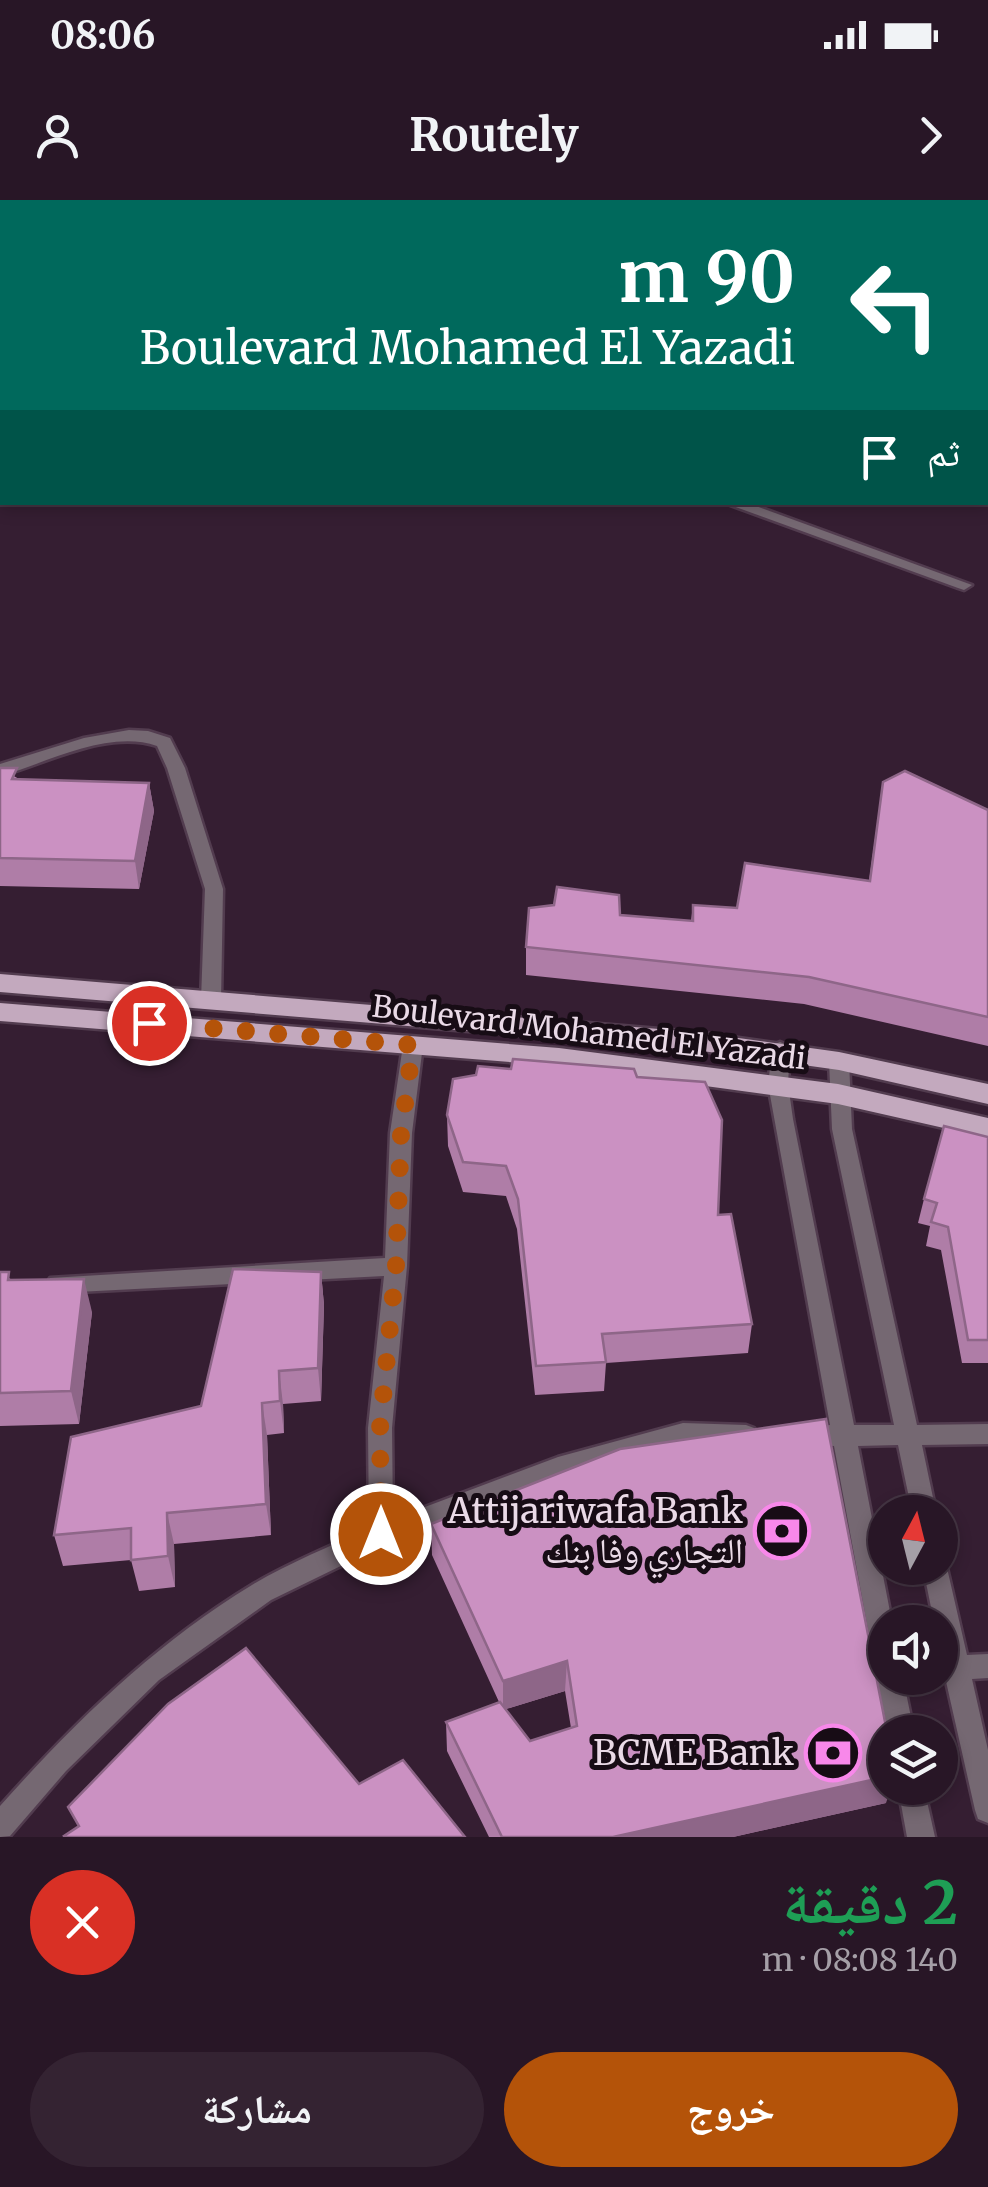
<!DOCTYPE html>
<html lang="ar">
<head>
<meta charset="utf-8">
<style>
	body { margin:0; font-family:Merriweather,"Noto Naskh Arabic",serif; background:#342332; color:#f1f3f6; direction:rtl; height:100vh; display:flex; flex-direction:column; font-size:38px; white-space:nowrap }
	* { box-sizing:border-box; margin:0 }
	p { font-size:32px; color:#a59fa7 }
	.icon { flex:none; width:55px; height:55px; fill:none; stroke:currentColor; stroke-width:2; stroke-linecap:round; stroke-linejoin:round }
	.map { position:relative; height:1637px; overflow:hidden; direction:ltr }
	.details { display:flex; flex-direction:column; background:#281626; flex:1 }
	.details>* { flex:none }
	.top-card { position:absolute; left:0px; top:0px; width:990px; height:305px; box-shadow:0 5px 15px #0003,0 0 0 2px #443543; direction:rtl; background:#00695c; color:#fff; overflow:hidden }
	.needle { width:65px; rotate:7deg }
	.fabs { position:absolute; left:868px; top:1295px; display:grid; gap:20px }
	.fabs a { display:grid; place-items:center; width:90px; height:90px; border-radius:50%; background:#281626; box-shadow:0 5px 15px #0003,0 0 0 2px #443543; font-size:50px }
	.pin { position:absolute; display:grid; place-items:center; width:85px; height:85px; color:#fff; margin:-42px; border:5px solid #fff; border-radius:50%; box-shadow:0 2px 10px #0007 }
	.me { position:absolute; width:110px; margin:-55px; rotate:0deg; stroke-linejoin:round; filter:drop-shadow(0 0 8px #0008) }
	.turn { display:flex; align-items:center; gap:35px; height:210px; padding:0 30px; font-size:45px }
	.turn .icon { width:130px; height:130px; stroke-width:2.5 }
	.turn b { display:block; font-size:70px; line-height:85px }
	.then { display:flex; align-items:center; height:95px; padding:0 30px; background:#0003; gap:20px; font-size:38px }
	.round { display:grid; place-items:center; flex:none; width:105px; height:105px; border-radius:52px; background:#342332 }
	.head { display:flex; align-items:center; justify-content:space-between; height:170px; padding:0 30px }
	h1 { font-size:60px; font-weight:700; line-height:75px; color:#1e9e55 }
	.button { display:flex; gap:20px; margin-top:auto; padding:20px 30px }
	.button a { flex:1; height:115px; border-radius:60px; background:#b45309; color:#fff; font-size:40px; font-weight:700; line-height:115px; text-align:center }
	.button a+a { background:#342332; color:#f1f3f6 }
	.status { display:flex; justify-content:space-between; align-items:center; height:70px; padding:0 50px; background:#281626; direction:ltr }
	.status svg { height:28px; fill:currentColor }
	header { display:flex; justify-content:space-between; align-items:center; height:130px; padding:0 30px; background:#281626; font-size:45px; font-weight:700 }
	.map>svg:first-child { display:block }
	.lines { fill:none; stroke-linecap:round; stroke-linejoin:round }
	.street-casing { stroke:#523c4f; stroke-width:5 }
	.primary-casing { stroke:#523c4f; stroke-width:5 }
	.highway-casing { stroke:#523c4f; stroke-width:35 }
	.path { stroke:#725d6f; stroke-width:5; stroke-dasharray:1 5; stroke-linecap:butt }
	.street { fill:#756872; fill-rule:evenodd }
	.primary { fill:#c3a9be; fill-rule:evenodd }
	.highway { stroke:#e2c2dc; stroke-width:30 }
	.wall { fill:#af7da7; fill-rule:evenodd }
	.shaded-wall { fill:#8e6688 }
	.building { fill:#cb91c2; stroke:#8e6688; stroke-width:2.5 }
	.route { stroke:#b45309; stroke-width:18; stroke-dasharray:0 32.4 }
	.labels { text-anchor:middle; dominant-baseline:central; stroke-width:10; stroke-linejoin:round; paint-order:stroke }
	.street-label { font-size:30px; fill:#eadae7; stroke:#170c15 }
	.near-poi-label { font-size:35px; fill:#eadae7; stroke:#170c15; text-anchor:end }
</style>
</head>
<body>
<div class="status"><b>08:06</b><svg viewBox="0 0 49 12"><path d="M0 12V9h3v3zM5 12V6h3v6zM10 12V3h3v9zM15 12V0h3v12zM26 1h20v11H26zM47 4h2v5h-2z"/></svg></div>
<header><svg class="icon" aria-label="forward" viewBox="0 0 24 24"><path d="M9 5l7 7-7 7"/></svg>Routely<svg class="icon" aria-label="person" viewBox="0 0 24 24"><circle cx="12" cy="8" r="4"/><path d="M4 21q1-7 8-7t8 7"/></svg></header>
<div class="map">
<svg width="988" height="1637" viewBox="0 0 988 1637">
	<rect width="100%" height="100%" fill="#351e32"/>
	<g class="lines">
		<g class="street-casing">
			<g id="street">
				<rect x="0" y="123" width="2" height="8"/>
				<path d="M722,302H745L972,385L964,390L958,388Z"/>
				<path d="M129,530L148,531L170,538L185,568L223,689L221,800L218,805L211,807L201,800L205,689L167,568L157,546C108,529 47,563 0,576V564L84,538Z"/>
				<path d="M413,838L423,845L412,933L407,1066L392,1228L393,1319L558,1257L683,1223L746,1225L754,1228L758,1235L754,1242L746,1245L683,1243L559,1278L390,1342L271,1400L159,1480L66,1571L10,1636L0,1637V1606C75,1522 155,1444 252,1385C288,1363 330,1347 369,1328L368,1228L384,1076L58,1093L50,1090L47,1084L50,1078L385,1058L390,933L403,845Z"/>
				<path d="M780,842L787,845L790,850L788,884L793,919L854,1225H894L832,929L829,861L832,856H846L849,861L852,929L917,1225L988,1224V1244L922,1245L936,1312H912L898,1245L858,1246L892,1422H885V1463L876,1459L872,1451L834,1246L797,1243L793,1236L797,1229L830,1225L768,884L773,845Z"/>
				<path d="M940,1359L947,1368L967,1455L988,1454V1478L972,1479L988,1550V1623L978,1619L975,1610L943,1468L940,1422H934L923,1368H940Z"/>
				<path d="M885,1468V1478H903L914,1532H888L877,1478Z"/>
				<path d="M898,1588H924L935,1637H907Z"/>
			</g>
		</g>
		<g class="primary-casing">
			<g id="primary">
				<path d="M0,774L695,832L839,852L988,884V904L839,870L695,850L0,792Z"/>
				<path d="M0,803L559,848L838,884L988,918V938L838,904L559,866L0,821Z"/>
			</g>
		</g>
		<g class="highway-casing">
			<g id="highway">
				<path d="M132,2L136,0"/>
				<path d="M168,2L173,0"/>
				<path d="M0,95L2,94"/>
			</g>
		</g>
		<path class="path" d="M89,2L93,0"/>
		<use href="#street" class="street"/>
		<use href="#primary" class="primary"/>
		<use href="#highway" class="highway"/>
	</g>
	<g class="wall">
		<path d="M0,568L19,579L149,583L154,611L139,689L0,686Z"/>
		<path d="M883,582L988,610V846L804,804L526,775V747L620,715L691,721L693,705L737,708L869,681Z"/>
		<path d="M637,877L718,1015L752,1124L748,1153L606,1163L604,1191L535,1195L517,1029L506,996L463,992L448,946L447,915Z"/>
		<path d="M988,937V1163H962L941,1050L926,1046L930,1026L918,1023L924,999Z"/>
		<path d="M0,1072L12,1080L92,1112L79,1224L0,1226Z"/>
		<path d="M321,1072L324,1105L321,1201L283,1204L284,1233L267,1235L271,1335L174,1344L175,1387L139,1391L131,1360L63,1366L54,1335L201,1206Z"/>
		<path d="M431,1324L886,1603L733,1637H489L447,1551L446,1522L499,1502L432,1355ZM565,1491L571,1528L530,1541L506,1509Z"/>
	</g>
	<g class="shaded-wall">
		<path d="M149,583L154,611L139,689L135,661Z"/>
		<path d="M321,1072L324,1105L321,1201L318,1168Z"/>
		<path d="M84,1079L92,1112L79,1224L71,1191Z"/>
		<path d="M279,1171L283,1204L284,1233L280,1201Z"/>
		<path d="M262,1203L267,1235L271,1335L266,1304Z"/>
		<path d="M167,1313L174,1344L175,1387L168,1356Z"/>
		<path d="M567,1461L565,1491L503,1510V1481Z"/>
		<path d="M885,1577V1588H891L886,1603L733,1637H613Z"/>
	</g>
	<g class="building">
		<path d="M0,568H17L12,579L149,583L135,661L0,658Z"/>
		<path d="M905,571L988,610V817L809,777L526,747L529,708L554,705L557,687L619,695L620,715L693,721V705L737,708L745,663L870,681L883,582Z"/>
		<path d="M513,859L634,869L637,877L705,882L722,920L718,1015L731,1014L752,1124L602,1134L606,1162L536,1166L518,999L506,966L463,962L447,915L453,879L476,875L478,866L511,869Z"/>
		<path d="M944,926L988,937V1140H968L948,1027L931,1022L937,1003L924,999Z"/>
		<path d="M233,1069L321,1072L318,1168L279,1171L280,1201L262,1203L266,1304L167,1313L168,1356L131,1360V1328L54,1335L71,1237L201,1206Z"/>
		<path d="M0,1072H9L8,1080L84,1079L71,1191L0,1193Z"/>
		<path d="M826,1219L887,1532H885V1577L613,1637H502L446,1522L500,1502L530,1541L577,1526L567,1461L503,1481L431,1324L620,1249Z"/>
		<path d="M246,1448L359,1584L403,1560L465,1637H65L64,1636L79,1626L68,1607L168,1504Z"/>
	</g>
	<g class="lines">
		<path class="route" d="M149,823L413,845L401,934L396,1066L380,1228L381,1334"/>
	</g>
	<defs>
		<g id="bank-ring" transform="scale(2.875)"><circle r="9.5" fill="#170c15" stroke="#f888ea" stroke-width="1.5"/><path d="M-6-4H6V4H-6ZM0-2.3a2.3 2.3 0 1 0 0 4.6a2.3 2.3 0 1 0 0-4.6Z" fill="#f888ea"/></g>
	</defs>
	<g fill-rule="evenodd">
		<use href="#bank-ring" x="782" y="1331"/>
		<use href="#bank-ring" x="833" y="1553"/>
	</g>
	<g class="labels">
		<g class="street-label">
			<text transform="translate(589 832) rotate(7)">Boulevard Mohamed El Yazadi</text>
		</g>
		<g class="near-poi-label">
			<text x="743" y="1311">Attijariwafa Bank<tspan x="743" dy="40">التجاري وفا بنك</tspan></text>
			<text x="794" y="1553">BCME Bank</text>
		</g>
	</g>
</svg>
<div class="fabs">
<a><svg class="needle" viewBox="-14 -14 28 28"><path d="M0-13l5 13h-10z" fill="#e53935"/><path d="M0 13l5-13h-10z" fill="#a59fa7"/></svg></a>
<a><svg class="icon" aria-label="sound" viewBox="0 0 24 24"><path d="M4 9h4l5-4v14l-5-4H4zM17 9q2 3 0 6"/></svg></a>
<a><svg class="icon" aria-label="layers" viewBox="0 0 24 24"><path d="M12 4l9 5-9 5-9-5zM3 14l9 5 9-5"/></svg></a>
</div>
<div class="pin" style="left:149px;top:823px;background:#d93025"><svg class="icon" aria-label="arrive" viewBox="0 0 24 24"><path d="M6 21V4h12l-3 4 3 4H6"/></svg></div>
<svg class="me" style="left:381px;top:1334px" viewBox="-20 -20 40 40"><circle r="17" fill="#b45309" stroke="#fff" stroke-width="3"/><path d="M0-11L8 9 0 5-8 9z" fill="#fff"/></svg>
<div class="top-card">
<div class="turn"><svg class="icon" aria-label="left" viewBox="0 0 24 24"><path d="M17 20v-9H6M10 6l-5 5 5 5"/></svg><div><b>90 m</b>Boulevard Mohamed El Yazadi</div></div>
<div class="then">ثم<svg class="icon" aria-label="arrive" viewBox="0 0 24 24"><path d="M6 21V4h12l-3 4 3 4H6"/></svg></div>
</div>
</div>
<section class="details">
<div class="head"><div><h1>2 دقيقة</h1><p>140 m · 08:08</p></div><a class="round" style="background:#d93025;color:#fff"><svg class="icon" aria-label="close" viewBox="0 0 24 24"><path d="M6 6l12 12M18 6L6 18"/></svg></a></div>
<div class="button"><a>خروج</a><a>مشاركة</a></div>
</section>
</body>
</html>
